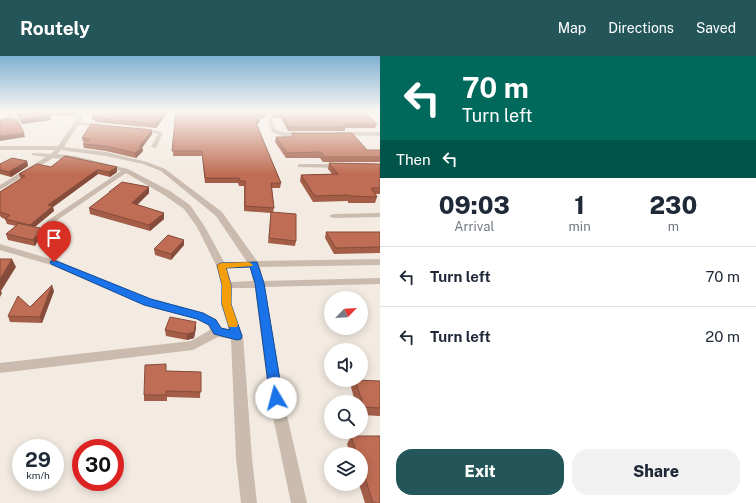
<!DOCTYPE html>
<html lang="en">
<head>
<meta charset="utf-8">
<style>
	body { margin:0; font-family:"Public Sans",sans-serif; background:#f2f2f3; color:#1f2937; height:100vh; display:flex; flex-direction:column; font-size:15px; white-space:nowrap }
	* { box-sizing:border-box; margin:0 }
	p { font-size:13px; color:#747a83 }
	.icon { flex:none; width:22px; height:22px; fill:none; stroke:currentColor; stroke-width:2; stroke-linecap:round; stroke-linejoin:round }
	.map { position:relative; flex:1; overflow:hidden }
	.drawer { display:flex; flex-direction:column; background:#fff; width:376px }
	.drawer>* { flex:none }
	.top-card { background:#00695c; color:#fff; overflow:hidden }
	.needle { width:26px; rotate:65deg }
	.fabs { position:absolute; left:324px; top:235px; display:grid; gap:8px }
	.fabs a { display:grid; place-items:center; width:44px; height:44px; border-radius:50%; background:#fff; box-shadow:0 2px 10px #0003; font-size:20px }
	.speed { position:absolute; left:12px; top:383px; display:flex; gap:8px; font-size:20px; font-weight:700; text-align:center }
	.speed>* { display:grid; place-content:center; width:52px; height:52px; border-radius:50%; background:#fff; box-shadow:0 2px 10px #0003; line-height:1 }
	.speed small { font-size:10px; font-weight:400 }
	.speed .limit { border:6px solid #d22; background:#fff; color:#111 }
	.pin { position:absolute; display:grid; place-items:center; width:34px; height:34px; color:#fff; margin:-41px -17px; border-radius:50% 50% 50% 0; rotate:-45deg; box-shadow:0 0 4px #0007 }
	.pin .icon { rotate:45deg }
	.me { position:absolute; width:44px; margin:-22px; rotate:352deg; stroke-linejoin:round; filter:drop-shadow(0 0 3px #0008) }
	.turn { display:flex; align-items:center; gap:14px; height:84px; padding:0 16px; font-size:18px }
	.turn .icon { width:52px; height:52px; stroke-width:2.5 }
	.turn b { display:block; font-size:28px; line-height:34px }
	.then { display:flex; align-items:center; height:38px; padding:0 16px; background:#0003; gap:8px; font-size:15px }
	.eta { display:flex; justify-content:space-evenly; align-items:center; height:68px; text-align:center }
	.eta b { font-size:24px; font-weight:800; line-height:28px }
	.cta { display:flex; gap:8px; margin-top:auto; padding:8px 16px }
	.cta a { flex:1; height:46px; border-radius:16px; background:#245659; color:#fff; font-size:16px; font-weight:800; line-height:46px; text-align:center }
	.cta a+a { background:#f2f2f3; color:#1f2937 }
	ul { padding:0; list-style:none }
	li { display:flex; align-items:center; gap:12px; height:60px; padding:0 16px; border-top:1px solid #e0e1e3 }
	li div { flex:1 }
	li b { display:block; font-size:15px }
	li em { font-style:normal }
	header { display:flex; align-items:center; gap:24px; box-sizing:border-box; height:56px; padding:0 20px; background:#245659; color:#fff }
	header strong { font-size:19px }
	nav { display:flex; gap:22px; margin-inline-start:auto; font-size:14px }
	main { display:flex; flex:1; min-height:0 }
	.map>svg:first-child { display:block }
	.lines { fill:none; stroke-linecap:round; stroke-linejoin:round }
	.street { fill:#cabbae; fill-rule:evenodd }
	.wall { fill:#a45e48 }
	.shaded-wall { fill:#864c3b }
	.building { fill:#bf6d54; stroke:#864c3b }
	.route { fill:#1a73e8; stroke:#114b97 }
	.slow { fill:#f59e0b }
</style>
</head>
<body>
<header>
<strong>Routely</strong>
<nav><a>Map</a><a>Directions</a><a>Saved</a></nav>
</header>
<main>
<div class="map">
<svg width="380" height="447" viewBox="0 0 380 447">
	<rect width="100%" height="100%" fill="#f3ebe2"/>
	<g class="lines">
		<g class="street">
			<path d="M5,55H10L18,66L17,67H13Z"/>
			<path d="M82,55H87L80,66L107,70L104,72L78,69L64,91L106,96L147,106L165,113L222,156L257,205L380,203V209L260,211L263,225L380,222V228L265,231L283,342L307,447H291L269,342L255,232H232L231,248L243,280L252,402L257,447H241L236,402L231,283L218,281L193,294L0,317V307L191,285L210,274L208,269L197,263L144,249L51,209L0,194V188L57,205L151,243L204,257L216,263L221,272L229,274L221,248L222,229L216,209L197,171L184,153L164,139L126,117L50,169L46,167L47,165L121,115L75,104L53,102L0,134V129L46,101L32,99V97L51,98L55,94H0V90H58ZM61,94L106,100L143,108L161,115L216,160L247,206H224L205,171L190,149L170,135L128,113L75,100L57,98ZM250,211L253,225L231,226L227,212Z"/>
			<path d="M356,55L380,58V60L358,56Z"/>
			<path d="M266,57L270,58L276,74C286,78 301,75 307,79L304,81H284L272,76Z"/>
			<path d="M138,71L163,76L156,92L151,91L158,78L136,74V72Z"/>
			<path d="M340,76H380V80L338,79L337,78Z"/>
			<path d="M300,108H342L345,110L342,112L298,111V109Z"/>
			<path d="M380,157V161L333,162L329,160L333,158Z"/>
		</g>
	</g>
	<g class="wall">
		<path d="M15,55H80L77,59L51,60V64L22,68Z"/>
		<path d="M86,55H169L156,72L95,66V64H92V58L86,59Z"/>
		<path d="M176,55H364L377,68L375,72H345V75H288L281,62H273L270,57L266,56V62H260L259,67L257,68L281,127L280,132H272L274,152L273,156L296,185L295,190L268,187L271,157L244,155V130H239L238,127H205L202,100H173Z"/>
		<path d="M292,77L367,94H380V106H323L320,102H286L275,86L276,81H292Z"/>
		<path d="M152,78L142,91L143,95L136,102L106,95L84,92L83,88L85,86H83L82,82Z"/>
		<path d="M27,105L28,110L11,121L0,118V108Z"/>
		<path d="M329,107L380,108V138H376L377,141L375,147H348V145L313,146L300,125L301,119L332,118L328,113Z"/>
		<path d="M51,111H117V116L110,121L98,118L53,151L54,155L35,171L59,181L48,193L37,186L35,190L8,184L6,178L16,170L7,168L5,163L2,162L0,160V136L21,123L19,118Z"/>
		<path d="M149,131V137L137,149L164,157V163L150,175L90,158L89,152L109,137V136Z"/>
		<path d="M326,176H380V197L334,198L325,182Z"/>
		<path d="M184,184V189L171,204L155,199L154,193Z"/>
		<path d="M54,235L42,267L10,266L8,260L30,251Z"/>
		<path d="M196,272L194,282L187,284L166,280L165,274Z"/>
		<path d="M167,315L201,316L200,342L167,341V345H144V339Z"/>
		<path d="M354,324L380,325V360L361,359V346H355L351,331Z"/>
		<path d="M351,380H380V447H365L359,428H361V398H350L347,388Z"/>
	</g>
	<g class="shaded-wall">
		<path d="M77,55H80L77,59Z"/>
		<path d="M166,55H169L156,72V68Z"/>
		<path d="M51,60V64L22,68L21,64Z"/>
		<path d="M260,63L259,67L255,69V65Z"/>
		<path d="M152,74V78L142,92V91L143,95L136,102L135,97L139,91Z"/>
		<path d="M24,77L25,81L0,85V80Z"/>
		<path d="M27,105L28,110L11,121L9,116Z"/>
		<path d="M117,111V116L110,121L109,116Z"/>
		<path d="M97,114L98,118L53,151L54,155L31,174L30,169L48,149Z"/>
		<path d="M149,131V137L133,153L132,147Z"/>
		<path d="M164,157V163L150,175L149,169Z"/>
		<path d="M58,176L59,181L48,193L46,187Z"/>
		<path d="M36,180L37,186L35,190L33,184Z"/>
		<path d="M184,184V189L171,204V198Z"/>
		<path d="M12,203L16,211L1,235L2,237L0,241V223Z"/>
		<path d="M52,229L54,235L42,267L40,261Z"/>
		<path d="M196,266V272L194,282L187,284V278Z"/>
	</g>
	<g class="building">
		<path d="M16,55H74L49,57L51,60L21,64Z"/>
		<path d="M94,55H166L156,68L95,62L96,60H92Z"/>
		<path d="M176,55H266L267,58H258L260,63L255,65L281,127H271L274,152L245,150V125H240L239,122H205L202,95H172Z"/>
		<path d="M272,55H364L377,68H343L346,71H289L282,58H274Z"/>
		<path d="M9,62L12,64L17,63L24,77L0,80V64Z"/>
		<path d="M91,68L152,74L139,91H142L135,97L106,90L83,88L90,83L82,82Z"/>
		<path d="M292,77H352L367,94H380V101H325L321,96L287,97L276,81H294Z"/>
		<path d="M65,100L117,111L109,116L97,114L48,149L53,150L30,169L5,163L10,159L0,156V136L25,120L19,118L37,108L51,111Z"/>
		<path d="M12,102L27,105L9,116L0,114V108Z"/>
		<path d="M329,107L380,108V132H371L377,141L350,140L349,139L315,140L301,119L338,118Z"/>
		<path d="M122,126L149,131L132,147L164,157L149,169L89,152L110,136H109Z"/>
		<path d="M271,156L296,158V185L269,182Z"/>
		<path d="M17,167L58,176L46,187L36,180L33,184L6,178L17,169Z"/>
		<path d="M326,176H380V191L336,192Z"/>
		<path d="M168,179L184,184L171,198L154,193Z"/>
		<path d="M0,203H12L0,223Z"/>
		<path d="M52,229L40,261L8,260L18,240L30,251Z"/>
		<path d="M170,261L196,266L194,276L187,278L165,274Z"/>
		<path d="M166,308V315L201,316V336L166,335V339H144L145,309Z"/>
		<path d="M355,324L380,325V352L364,351Z"/>
		<path d="M351,380H380V447H373L361,409V398H357Z"/>
	</g>
	<linearGradient id="sky" x2="0" y2="1"><stop stop-color="#7fb1d1"/><stop offset="0.47" stop-color="#faf6f2"/><stop offset="1" stop-color="#faf6f2" stop-opacity="0"/></linearGradient>
	<rect width="380" height="118" fill="url(#sky)"/>
	<path class="route" d="M54,204L151,243L203,257L216,264L221,272L230,274L222,248V229L217,209L221,207L257,206L264,227L283,342L281,346L276,348L272,346L270,342L255,227L250,211L226,212L231,229V248L242,280L241,283L237,284L214,278L209,269L197,263L144,249L51,208L50,206L51,205Z"/>
	<path class="slow" d="M249,206L253,209L252,210L226,212L231,229V248L238,268L237,271H229L228,268L222,248V229L217,209L221,207Z"/>
</svg>
<div class="fabs">
<a><svg class="needle" viewBox="-14 -14 28 28"><path d="M0-13l5 13h-10z" fill="#e53935"/><path d="M0 13l5-13h-10z" fill="#747a83"/></svg></a>
<a><svg class="icon" aria-label="sound" viewBox="0 0 24 24"><path d="M4 9h4l5-4v14l-5-4H4zM17 9q2 3 0 6"/></svg></a>
<a><svg class="icon" aria-label="search" viewBox="0 0 24 24"><circle cx="10" cy="10" r="6"/><path d="M15 15l6 6"/></svg></a>
<a><svg class="icon" aria-label="layers" viewBox="0 0 24 24"><path d="M12 4l9 5-9 5-9-5zM3 14l9 5 9-5"/></svg></a>
</div>
<div class="speed"><div>29<small>km/h</small></div><div class="limit">30</div></div>
<div class="pin" style="left:54px;top:206px;background:#d93025"><svg class="icon" aria-label="arrive" viewBox="0 0 24 24"><path d="M6 21V4h12l-3 4 3 4H6"/></svg></div>
<svg class="me" style="left:276px;top:342px" viewBox="-20 -20 40 40"><circle r="19" fill="#fff"/><path d="M0-13L10 11 0 6-10 11z" fill="#1a73e8"/></svg>
</div>
<section class="drawer">
<div class="top-card">
<div class="turn"><svg class="icon" aria-label="left" viewBox="0 0 24 24"><path d="M17 20v-9H6M10 6l-5 5 5 5"/></svg><div><b>70 m</b>Turn left</div></div>
<div class="then">Then<svg class="icon" aria-label="left" viewBox="0 0 24 24"><path d="M17 20v-9H6M10 6l-5 5 5 5"/></svg></div>
</div>
<div class="eta">
<div><b>09:03</b><p>Arrival</p></div>
<div><b>1</b><p>min</p></div>
<div><b>230</b><p>m</p></div>
</div>
<ul>
<li><svg class="icon" aria-label="left" viewBox="0 0 24 24"><path d="M17 20v-9H6M10 6l-5 5 5 5"/></svg><div><b>Turn left</b></div><em>70 m</em></li>
<li><svg class="icon" aria-label="left" viewBox="0 0 24 24"><path d="M17 20v-9H6M10 6l-5 5 5 5"/></svg><div><b>Turn left</b></div><em>20 m</em></li>
</ul>
<div class="cta"><a>Exit</a><a>Share</a></div>
</section>
</main>
</body>
</html>
